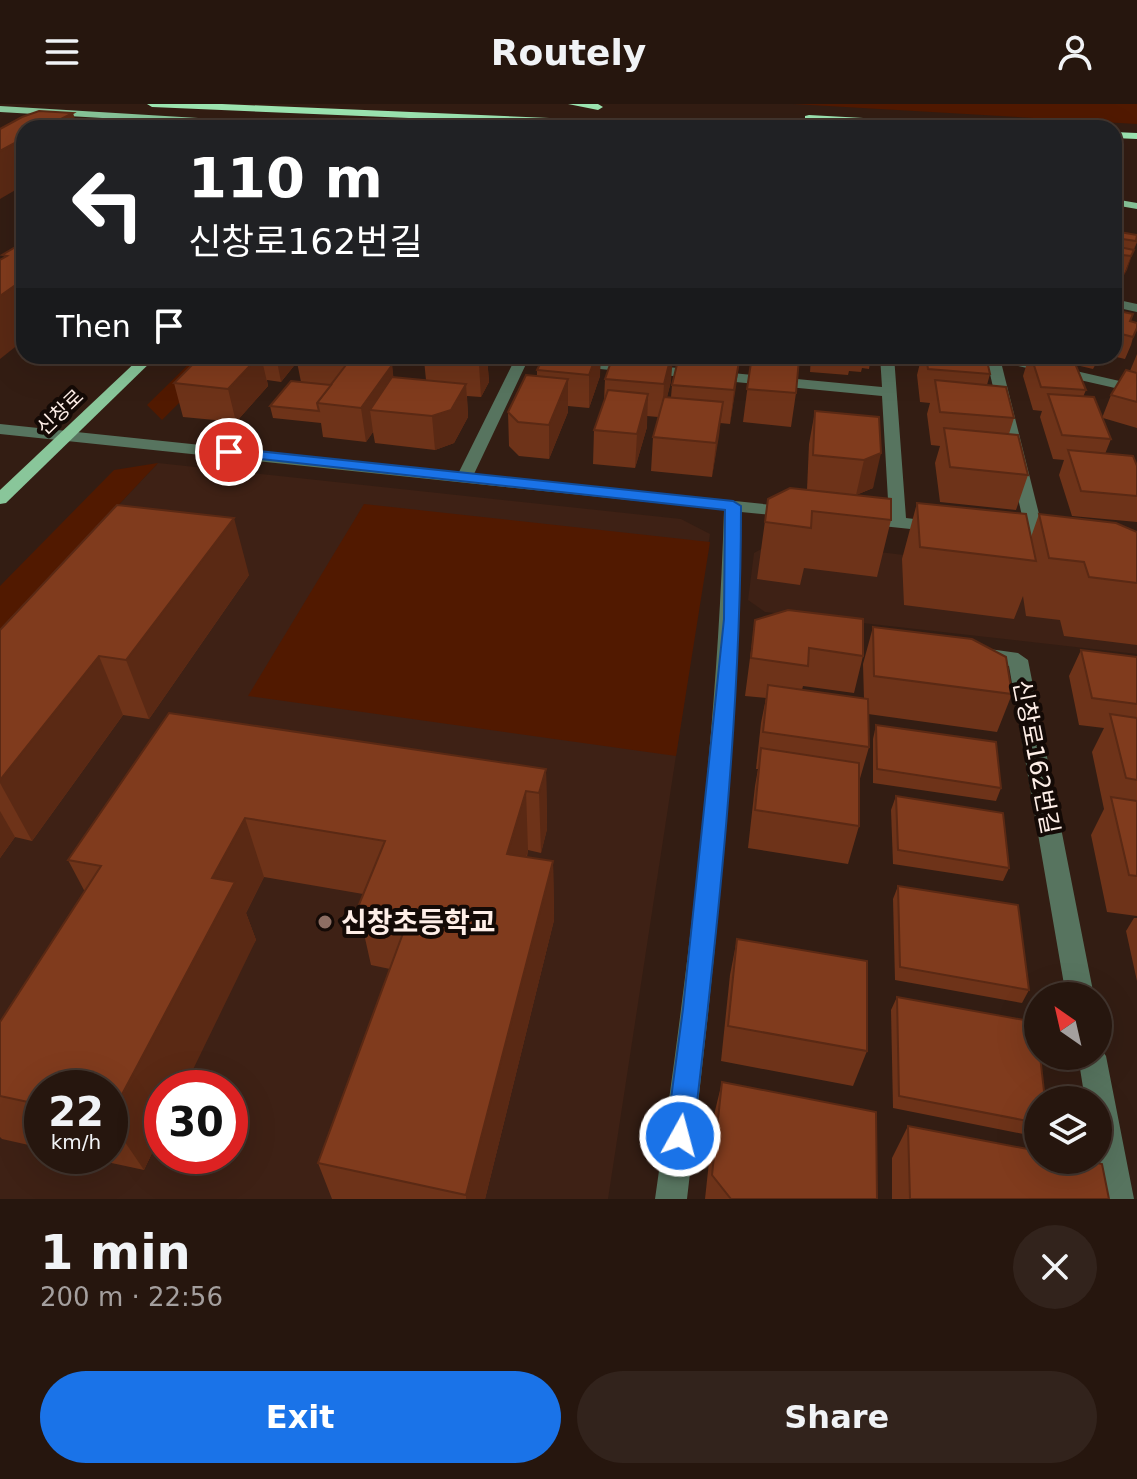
<!DOCTYPE html>
<html lang="en">
<head>
<meta charset="utf-8">
<style>
	body { margin:0; font-family:"DejaVu Sans","Noto Sans KR",sans-serif; background:#32231c; color:#f1f3f6; height:100vh; display:flex; flex-direction:column; font-size:30px; white-space:nowrap }
	* { box-sizing:border-box; margin:0 }
	p { font-size:26px; color:#a49f9e }
	.icon { flex:none; width:44px; height:44px; fill:none; stroke:currentColor; stroke-width:2; stroke-linecap:round; stroke-linejoin:round }
	.map { position:relative; height:1095px; overflow:hidden }
	.details { display:flex; flex-direction:column; background:#26160e; flex:1 }
	.details>* { flex:none }
	.hud { position:absolute; left:16px; top:16px; width:1106px; height:244px; border-radius:24px; box-shadow:0 8px 32px #0002,0 0 0 2px #42352e; background:#202124; color:#fff; overflow:hidden }
	.needle { width:52px; rotate:326deg }
	.buttons { position:absolute; left:1024px; top:878px; display:grid; gap:16px }
	.buttons a { display:grid; place-items:center; width:88px; height:88px; border-radius:50%; background:#26160e; box-shadow:0 8px 32px #0002,0 0 0 2px #42352e; font-size:40px }
	.speed { position:absolute; left:24px; top:966px; display:flex; gap:16px; font-size:40px; font-weight:700; text-align:center }
	.speed>* { display:grid; place-content:center; width:104px; height:104px; border-radius:50%; background:#26160e; box-shadow:0 8px 32px #0002,0 0 0 2px #42352e; line-height:1 }
	.speed small { font-size:20px; font-weight:400 }
	.speed .limit { border:12px solid #d22; background:#fff; color:#111 }
	.pin { position:absolute; display:grid; place-items:center; width:68px; height:68px; color:#fff; margin:-34px; border:4px solid #fff; border-radius:50%; box-shadow:0 2px 8px #0007 }
	.me { position:absolute; width:88px; margin:-44px; rotate:7deg; stroke-linejoin:round; filter:drop-shadow(0 0 6px #0008) }
	.turn { display:flex; align-items:center; gap:28px; height:168px; padding:0 40px; font-size:36px }
	.turn .icon { width:104px; height:104px; stroke-width:2.5 }
	.turn b { display:block; font-size:56px; line-height:68px }
	.then { display:flex; align-items:center; height:76px; padding:0 40px; background:#0003; gap:16px; font-size:30px }
	.round { display:grid; place-items:center; flex:none; width:84px; height:84px; border-radius:42px; background:#32231c }
	.overview { display:flex; align-items:center; justify-content:space-between; height:136px; padding:0 40px }
	h1 { font-size:48px; font-weight:600; line-height:60px }
	.action { display:flex; gap:16px; margin-top:auto; padding:16px 40px }
	.action a { flex:1; height:92px; border-radius:48px; background:#1a73e8; color:#fff; font-size:32px; font-weight:600; line-height:92px; text-align:center }
	.action a+a { background:#32231c; color:#f1f3f6 }
	header { display:flex; justify-content:space-between; align-items:center; height:104px; padding:0 40px; background:#26160e; font-size:36px; font-weight:600 }
	.map>svg:first-child { display:block }
	.built { fill:#3e2115; fill-rule:evenodd }
	.green { fill:#511900 }
	.lines { fill:none; stroke-linecap:round; stroke-linejoin:round }
	.minor { fill:#57745f; fill-rule:evenodd }
	.major { fill:#89c69a; fill-rule:evenodd }
	.highway { fill:#9de6b2; fill-rule:evenodd }
	.wall { fill:#6e3319 }
	.shaded-wall { fill:#5a2914 }
	.building { fill:#803b1d; stroke:#5a2914; stroke-width:2 }
	.route { fill:#1a73e8; stroke:#114b97; stroke-width:2 }
	.education-dot { fill:#8d6e63; stroke:#140a06; stroke-width:3 }
	.labels { text-anchor:middle; dominant-baseline:central; stroke-width:8; stroke-linejoin:round; paint-order:stroke }
	.far-street-label { font-size:20px; fill:#feeee7; stroke:#140a06 }
	.street-label { font-size:24px; fill:#feeee7; stroke:#140a06 }
	.near-poi-label { font-size:28px; font-weight:bold; fill:#feeee7; stroke:#140a06; text-anchor:start }
</style>
</head>
<body>
<header><svg class="icon" aria-label="menu" viewBox="0 0 24 24"><path d="M4 6h16M4 12h16M4 18h16"/></svg>Routely<svg class="icon" aria-label="person" viewBox="0 0 24 24"><circle cx="12" cy="8" r="4"/><path d="M4 21q1-7 8-7t8 7"/></svg></header>
<div class="map">
<svg width="1137" height="1095" viewBox="0 0 1137 1095">
	<rect width="100%" height="100%" fill="#331d13"/>
	<g class="built">
		<path d="M158,359L681,415L710,430L608,1095H0V527ZM42,984H110V1052H42ZM162,984H230V1052H162Z"/>
		<path d="M778,436L1098,474L1137,495V550L765,508L748,496L754,449Z"/>
	</g>
	<g class="green">
		<path d="M793,0H1137V20Z"/>
		<path d="M197,252H226L162,316L147,301Z"/>
		<path d="M158,359L0,527V482L114,366Z"/>
		<path d="M364,400L710,438L676,652L248,592Z"/>
	</g>
	<g class="lines">
		<g class="minor">
			<path d="M1114,195L1137,200V208L1114,203Z"/>
			<path d="M497,252H548L882,283L880,252H894L906,414L939,418L948,423L939,428L863,420L854,415L863,410L889,413L882,292L527,258L474,370L792,403L801,408L792,413L741,408C739,638 714,866 687,1095H655C688,866 717,637 724,406L0,330V320L459,368L514,257Z"/>
			<path d="M986,252H1011L1137,281V289L1001,258L1045,434L1042,438H1030L1027,434Z"/>
			<path d="M982,544L1018,549L1028,556L1094,892H1066L1009,562L975,556L972,551Z"/>
			<path d="M1098,941L1106,952L1134,1095H1102L1095,1056H1098V996H1085L1078,952H1098Z"/>
		</g>
		<g class="major">
			<path d="M0,2L316,21L320,24H272L0,8Z"/>
			<path d="M1114,95L1137,99V105L1114,101Z"/>
			<path d="M142,252H157L6,399L0,400V386Z"/>
		</g>
		<g class="highway">
			<path d="M147,0H222L691,20L825,21L830,24H641L152,3Z"/>
			<path d="M568,0H598L603,3L598,6Z"/>
			<path d="M809,11L990,21L995,24H933L805,16V12Z"/>
			<path d="M1114,28L1137,29V35L1114,34Z"/>
		</g>
	</g>
	<g class="wall">
		<path d="M1114,127L1137,131V138L1123,173L1114,172Z"/>
		<path d="M1114,206L1133,210L1130,218L1137,219L1131,241L1125,255L1112,252H1114Z"/>
		<path d="M1137,250V324L1103,314L1111,335L1105,350L1137,362V418L1072,412L1059,371L1064,356L1053,355L1040,313L1042,307L1033,306L1023,272L1029,252H1100L1093,265L1076,261L1086,286L1083,293L1102,314L1111,291L1130,267Z"/>
		<path d="M201,252H389L383,260L392,261L393,273L426,276L424,256L426,252H487L489,278L481,293L467,292L468,313L454,339L435,346L375,339L373,328L366,338L323,333L321,319L273,314L270,302L301,278L297,258L281,278L267,276L268,282L236,318L183,313L174,279Z"/>
		<path d="M679,252H798L796,289L791,323L743,318L751,257L739,256L730,320L720,319L712,373L651,367L653,333L658,313L647,312V323L635,364L593,360L594,326L604,297L605,275L671,277L667,293H671L672,281Z"/>
		<path d="M811,252H871L869,265L862,264L861,268L849,267L848,271L810,268Z"/>
		<path d="M914,252H986L990,270L987,281L1014,314L1009,330L1028,371L1016,406L940,398L935,359L940,342L931,341L927,310L930,299L920,298L917,271L920,259H915Z"/>
		<path d="M537,266L600,272L589,304L568,302V308L549,355L519,352L509,342L508,308L537,272Z"/>
		<path d="M815,307L879,313L873,384L856,391L807,386L809,340Z"/>
		<path d="M768,395L891,416L877,473L804,464L800,481L757,475Z"/>
		<path d="M917,399L1031,433L1039,410L1137,428V541L1064,532L1060,516L1026,512L1023,492L1014,515L904,501L902,455Z"/>
		<path d="M249,471L149,615L123,611L32,737L15,733L0,754V526Z"/>
		<path d="M755,516L863,552L854,589L803,582L802,586L864,595L863,560L873,523L1012,590L997,628L868,610L869,643L859,678V722L848,760L748,744L755,682L758,665H756L761,619L766,594L745,592Z"/>
		<path d="M1081,546L1137,553V812L1107,808L1091,731L1104,705L1092,648L1104,624L1079,621L1069,572Z"/>
		<path d="M169,609L546,665L547,725L541,749L528,746L527,753L553,757L554,816L485,1095H332L318,1059L390,865L371,861L358,803L363,790L264,773L246,809L256,836L162,984V1028L144,1066L79,1052H110V984H42V1044L2,1035L0,1033V918L85,788L68,756Z"/>
		<path d="M876,621L1001,684L996,697L873,679V635Z"/>
		<path d="M896,692L1009,764L1003,777L893,760L891,706Z"/>
		<path d="M898,782L1029,886L1022,899L895,876L893,795Z"/>
		<path d="M1134,814H1137V877L1126,827Z"/>
		<path d="M737,835L867,947L853,982L721,957L730,871Z"/>
		<path d="M897,893L1038,996V1033L893,1004L891,906Z"/>
		<path d="M722,978L877,1095H705L714,1011Z"/>
		<path d="M908,1022L1109,1095H892V1054Z"/>
	</g>
	<g class="shaded-wall">
		<path d="M73,9L78,24H43Z"/>
		<path d="M24,34V81L0,95V47Z"/>
		<path d="M1137,136L1127,166L1123,173Z"/>
		<path d="M24,175V236L0,255V192Z"/>
		<path d="M259,252H261L268,282L236,318L228,285Z"/>
		<path d="M276,252H296L297,258L281,278Z"/>
		<path d="M362,252H389L364,288L359,255Z"/>
		<path d="M484,252H487L489,278L481,293L479,261Z"/>
		<path d="M596,252H601L600,272L589,304V271Z"/>
		<path d="M671,252H673L671,277L662,313L664,280Z"/>
		<path d="M740,252L736,283L730,320L734,286Z"/>
		<path d="M392,261L396,294L370,306L373,328L366,338L361,304Z"/>
		<path d="M568,275V308L549,355V321Z"/>
		<path d="M466,280L468,313L454,339L435,346L432,312Z"/>
		<path d="M648,290L647,323L635,364L637,330Z"/>
		<path d="M723,298L719,332L712,373L716,339Z"/>
		<path d="M881,349L873,384L856,391L864,356Z"/>
		<path d="M234,414L249,471L149,615L126,556Z"/>
		<path d="M99,552L123,611L32,737L0,679V676Z"/>
		<path d="M546,665L547,725L541,749L539,689Z"/>
		<path d="M526,687L528,746L511,808L507,750Z"/>
		<path d="M0,707L15,733L0,754Z"/>
		<path d="M245,714L264,773L246,809L256,836L184,984H162V1028L144,1066L110,1016V1013L212,774Z"/>
		<path d="M553,757L554,816L485,1095H466V1091Z"/>
	</g>
	<g class="building">
		<path d="M39,7L73,9L43,24H24V34L0,47V25L22,13Z"/>
		<path d="M213,18L250,20L244,24H201Z"/>
		<path d="M1114,127L1137,131L1136,137L1123,135L1119,143L1134,146L1131,152L1114,150Z"/>
		<path d="M24,138V175L0,192V156L7,152L2,151Z"/>
		<path d="M1114,206L1133,210L1130,217L1137,219V224L1133,233L1114,228Z"/>
		<path d="M201,252H259L228,285L174,279Z"/>
		<path d="M326,252H362L359,255Z"/>
		<path d="M426,252H484L479,261L424,256Z"/>
		<path d="M544,252H596L589,271L537,266Z"/>
		<path d="M613,252H671L664,280L605,275Z"/>
		<path d="M679,252H740L734,286L672,281Z"/>
		<path d="M752,252L799,255L796,289L747,285Z"/>
		<path d="M926,252H986L990,270L928,265Z"/>
		<path d="M1031,252H1072L1086,286L1041,283Z"/>
		<path d="M349,257L392,261L361,304L317,299Z"/>
		<path d="M1126,266L1137,269V298L1111,291Z"/>
		<path d="M526,271L568,275L549,321L518,318L508,308Z"/>
		<path d="M392,273L466,280L451,306L432,312L370,306Z"/>
		<path d="M935,276L1006,283L1014,314L940,308Z"/>
		<path d="M291,277L331,281L317,299L319,307L270,302Z"/>
		<path d="M608,286L648,290L637,330L594,326Z"/>
		<path d="M1048,290L1094,293L1111,335L1062,331Z"/>
		<path d="M664,293L723,298L716,339L653,333Z"/>
		<path d="M815,307L879,313L881,349L864,356L813,351Z"/>
		<path d="M944,324L1018,331L1028,371L950,363Z"/>
		<path d="M1068,346L1133,352L1137,362V392L1081,387Z"/>
		<path d="M790,384L891,395V416L812,407L811,424L765,418L768,395Z"/>
		<path d="M917,399L1026,410L1036,457L920,443Z"/>
		<path d="M117,401L234,414L126,556L99,552L0,676V526Z"/>
		<path d="M1039,410L1116,419L1137,428V479L1089,473L1084,458L1049,454Z"/>
		<path d="M788,506L863,515V552L809,544L808,562L751,554L755,516Z"/>
		<path d="M873,523L972,535L1006,553L1012,590L874,572Z"/>
		<path d="M1081,546L1137,553V600L1092,594Z"/>
		<path d="M768,581L868,595L869,643L763,628Z"/>
		<path d="M169,609L546,665L539,689L526,687L507,750L553,757L466,1091L318,1059L409,813L358,803L385,737L245,714L212,774L235,778L110,1013V984H42V1001L0,992V918L101,762L68,756Z"/>
		<path d="M1110,610L1137,614V676L1126,674Z"/>
		<path d="M876,621L996,638L1001,684L877,665Z"/>
		<path d="M761,644L859,659V722L755,706Z"/>
		<path d="M896,692L1003,709L1009,764L898,746Z"/>
		<path d="M1111,693L1137,697V772L1129,771Z"/>
		<path d="M898,782L1018,801L1029,886L900,863Z"/>
		<path d="M737,835L867,857V947L728,922Z"/>
		<path d="M897,893L1035,918L1038,952H1040L1045,996H1038V1019L899,992Z"/>
		<path d="M722,978L876,1008L877,1095H731L712,1071Z"/>
		<path d="M908,1022L1038,1047V1056H1084L1102,1060L1109,1095H910Z"/>
	</g>
	<path class="route" d="M229,344L733,397L741,402C741,611 718,824 693,1032L689,1042L680,1046L670,1042L666,1032L683,905L724,515L725,406L224,351V345Z"/>
	<circle class="education-dot" cx="325" cy="818" r="8"/>
	<g class="labels">
		<g class="far-street-label">
			<text transform="translate(60 308) rotate(-44)">신창로</text>
		</g>
		<g class="street-label">
			<text transform="translate(1036 653) rotate(79)">신창로162번길</text>
		</g>
		<g class="near-poi-label">
			<text x="341" y="818">신창초등학교</text>
		</g>
	</g>
</svg>
<div class="buttons">
<a><svg class="needle" viewBox="-14 -14 28 28"><path d="M0-13l5 13h-10z" fill="#e53935"/><path d="M0 13l5-13h-10z" fill="#a49f9e"/></svg></a>
<a><svg class="icon" aria-label="layers" viewBox="0 0 24 24"><path d="M12 4l9 5-9 5-9-5zM3 14l9 5 9-5"/></svg></a>
</div>
<div class="speed"><div>22<small>km/h</small></div><div class="limit">30</div></div>
<div class="pin" style="left:229px;top:348px;background:#d93025"><svg class="icon" aria-label="arrive" viewBox="0 0 24 24"><path d="M6 21V4h12l-3 4 3 4H6"/></svg></div>
<svg class="me" style="left:680px;top:1032px" viewBox="-20 -20 40 40"><circle r="17" fill="#1a73e8" stroke="#fff" stroke-width="3"/><path d="M0-11L8 9 0 5-8 9z" fill="#fff"/></svg>
<div class="hud">
<div class="turn"><svg class="icon" aria-label="left" viewBox="0 0 24 24"><path d="M17 20v-9H6M10 6l-5 5 5 5"/></svg><div><b>110 m</b>신창로162번길</div></div>
<div class="then">Then<svg class="icon" aria-label="arrive" viewBox="0 0 24 24"><path d="M6 21V4h12l-3 4 3 4H6"/></svg></div>
</div>
</div>
<section class="details">
<div class="overview"><div><h1>1 min</h1><p>200 m · 22:56</p></div><a class="round"><svg class="icon" aria-label="close" viewBox="0 0 24 24"><path d="M6 6l12 12M18 6L6 18"/></svg></a></div>
<div class="action"><a>Exit</a><a>Share</a></div>
</section>
</body>
</html>
